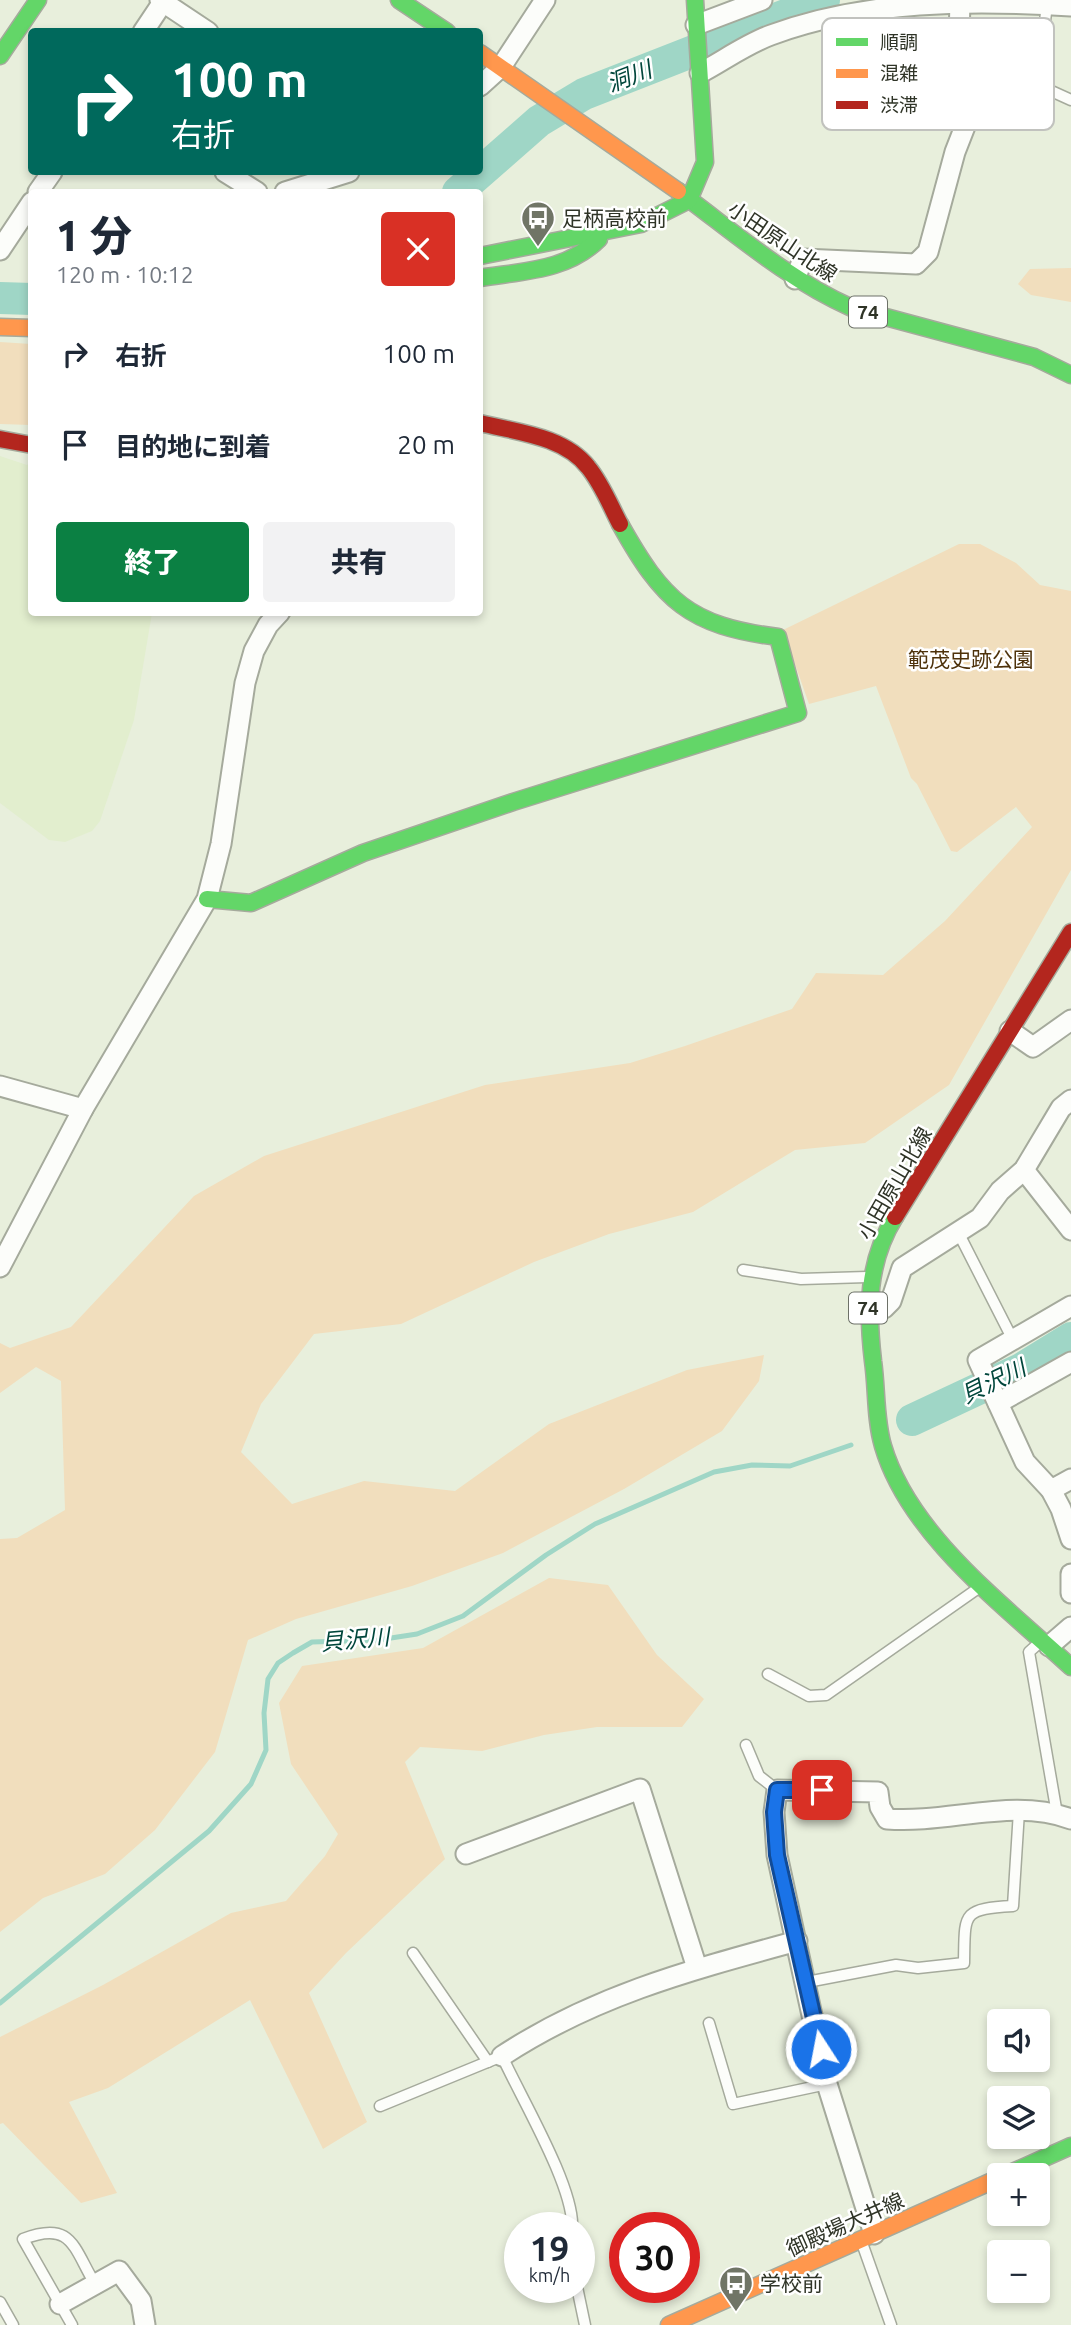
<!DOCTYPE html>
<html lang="ja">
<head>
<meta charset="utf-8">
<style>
	body { margin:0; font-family:Ubuntu,"Noto Sans JP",sans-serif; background:#f2f2f3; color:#1f2937; height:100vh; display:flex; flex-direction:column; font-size:26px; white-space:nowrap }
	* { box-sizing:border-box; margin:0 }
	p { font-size:23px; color:#747a83 }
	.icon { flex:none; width:38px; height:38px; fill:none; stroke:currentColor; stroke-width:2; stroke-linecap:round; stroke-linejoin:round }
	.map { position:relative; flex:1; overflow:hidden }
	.details { position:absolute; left:28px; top:189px; width:455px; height:427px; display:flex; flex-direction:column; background:#fff; border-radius:7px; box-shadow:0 4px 10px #0003 }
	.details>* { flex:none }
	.guide { position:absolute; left:28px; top:28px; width:455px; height:147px; border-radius:7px; box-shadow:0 4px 10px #0003; background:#00695c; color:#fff; overflow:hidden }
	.buttons { position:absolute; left:987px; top:2009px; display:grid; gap:14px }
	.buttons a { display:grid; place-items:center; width:63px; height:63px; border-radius:7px; background:#fff; box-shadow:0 4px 10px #0003; font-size:35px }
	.speed { position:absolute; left:504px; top:2212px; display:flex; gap:14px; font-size:35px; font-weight:700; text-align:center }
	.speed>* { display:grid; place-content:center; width:91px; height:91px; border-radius:50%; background:#fff; box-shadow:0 4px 10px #0003; line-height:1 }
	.speed small { font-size:18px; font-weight:400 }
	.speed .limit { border:10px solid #d22; background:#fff; color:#111 }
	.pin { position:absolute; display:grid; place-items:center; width:60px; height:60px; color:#fff; margin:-30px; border-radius:14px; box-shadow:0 4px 10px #0006 }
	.me { position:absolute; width:77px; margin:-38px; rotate:349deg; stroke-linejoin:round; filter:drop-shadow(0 0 5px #0008) }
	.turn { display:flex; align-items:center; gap:24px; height:147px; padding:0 28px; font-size:32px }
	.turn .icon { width:91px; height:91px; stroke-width:2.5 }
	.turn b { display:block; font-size:49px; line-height:60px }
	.round { display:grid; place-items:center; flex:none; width:74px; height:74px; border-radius:7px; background:#f2f2f3 }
	.head { display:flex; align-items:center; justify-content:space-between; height:119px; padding:0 28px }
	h1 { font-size:42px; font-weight:800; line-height:52px }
	.button { display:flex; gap:14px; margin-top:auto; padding:14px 28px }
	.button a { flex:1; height:80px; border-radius:7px; background:#0b8043; color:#fff; font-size:28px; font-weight:800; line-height:80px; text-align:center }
	.button a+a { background:#f2f2f3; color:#1f2937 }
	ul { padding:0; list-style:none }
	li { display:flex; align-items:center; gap:21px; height:91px; padding:0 28px }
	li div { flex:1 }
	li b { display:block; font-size:26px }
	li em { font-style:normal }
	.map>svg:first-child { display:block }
	.built { fill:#e2eece }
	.green { fill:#f1debd }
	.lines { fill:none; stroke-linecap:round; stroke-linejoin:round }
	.stream { stroke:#9fd6c6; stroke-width:5 }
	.river { stroke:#9fd6c6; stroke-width:32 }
	.lane-casing { stroke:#a5aa9c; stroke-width:13 }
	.street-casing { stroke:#a5aa9c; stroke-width:23 }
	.fast-casing { stroke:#a5aa9c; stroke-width:19 }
	.slow-casing { stroke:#a5aa9c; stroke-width:19 }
	.jam-casing { stroke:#a5aa9c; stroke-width:19 }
	.lane { stroke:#fcfdfa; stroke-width:10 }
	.street { stroke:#fcfdfa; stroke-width:19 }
	.fast { stroke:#63d668; stroke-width:16 }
	.slow { stroke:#ff974d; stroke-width:16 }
	.jam { stroke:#b3261e; stroke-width:16 }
	.route-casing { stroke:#114b97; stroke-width:18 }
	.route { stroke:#1a73e8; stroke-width:12 }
	.labels { text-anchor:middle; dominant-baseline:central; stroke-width:5; stroke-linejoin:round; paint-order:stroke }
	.shield { fill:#fff; stroke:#6d7168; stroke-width:2 }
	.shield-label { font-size:19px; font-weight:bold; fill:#2f3427 }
	.poi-label { font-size:21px; fill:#2f3427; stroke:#fff; text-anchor:start }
	.street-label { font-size:21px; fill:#2f3427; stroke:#fff }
	.park-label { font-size:21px; fill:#4e320b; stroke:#fff }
	.water-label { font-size:23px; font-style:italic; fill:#00463b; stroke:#fff }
	.key { fill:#fff; stroke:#c1c2be; stroke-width:2 }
	.key-label { font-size:19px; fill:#2f3427 }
</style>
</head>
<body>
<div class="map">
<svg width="1071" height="2325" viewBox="0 0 1071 2325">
	<rect width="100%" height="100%" fill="#e8efdc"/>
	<path class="built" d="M0,456L27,465L31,462L32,612L152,613L134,720L100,821L92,831L65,842L49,840L0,803Z"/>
	<g class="green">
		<path d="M1071,268V302L1031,295L1018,284L1030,269Z"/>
		<path d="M0,342L31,344V425L0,424Z"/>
		<path d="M959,544H980L1016,563L1040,585L1071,591V870L949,1085L865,1143L795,1150L693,1212L609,1234L534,1262L401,1324L314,1334L261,1404L241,1452L292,1504L364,1481L455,1491L549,1424L687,1370L764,1355L759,1381L722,1431L624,1489L503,1553L412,1586L296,1619L248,1640L215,1752L155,1830L105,1874L43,1898L0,1932V1539L17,1538L65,1510L61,1381L36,1367L0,1393V1343L10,1348L71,1327L194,1196L264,1156L485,1085L630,1063L685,1046L792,1009L816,973L883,975L945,921L1032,827L1016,807L957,852L951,851L917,784L911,778L876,686L809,704L783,630Z"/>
		<path d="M549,1578L608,1585L657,1655L704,1699L682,1727H597L544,1735L482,1751L420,1747L405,1762L445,1859L346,1953L309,1993L367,2122L323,2149L250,2000L108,2088L69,2102L117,2193L81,2203L3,2123L0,2124V2037L103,1985L231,1913L286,1901L325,1856L338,1834L291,1764L279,1703L302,1666L423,1648Z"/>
	</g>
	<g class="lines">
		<path class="stream" d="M0,2003L209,1831L251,1784L266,1750L264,1713L268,1679L278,1663L293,1653L312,1642L378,1640L417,1634L463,1616L546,1555L595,1524L714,1472L752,1465L790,1466L851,1445"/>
		<g class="river">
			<path d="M458,192L539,121L584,94L824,0"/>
			<path d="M0,298L32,299"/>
			<path d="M912,1420L1021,1369L1071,1338"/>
		</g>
		<g class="lane-casing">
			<g id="lane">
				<path d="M1047,5L1044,29L1027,80L1071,100"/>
				<path d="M959,1234L1013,1340"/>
				<path d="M743,1270L801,1279L867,1277"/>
				<path d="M1039,1643L1029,1652L1057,1814"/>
				<path d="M768,1674L809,1696L826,1695L980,1587"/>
				<path d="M746,1745L759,1776L777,1790"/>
				<path d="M413,1953L488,2062"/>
				<path d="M807,1982L896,1965L918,1968L964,1963C965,1913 961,1909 1013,1906L1019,1811"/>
				<path d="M709,2023L733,2104L827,2084"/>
				<path d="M380,2106L502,2056C520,2096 575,2188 572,2228"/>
				<path d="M862,2243L891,2325"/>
				<path d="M577,2287L585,2325"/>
				<path d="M0,2302L13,2325"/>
				<path d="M72,2325L23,2239C72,2220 73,2247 95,2284"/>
			</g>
		</g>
		<g class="street-casing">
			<g id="street">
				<path d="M160,0L208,32"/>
				<path d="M696,25L762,0"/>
				<path d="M143,32L163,2"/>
				<path d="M700,73C723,61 746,44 771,35C866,0 971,0 1071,6"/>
				<path d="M480,86L501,67L545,0"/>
				<path d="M225,172L257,192"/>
				<path d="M38,192L52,172"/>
				<path d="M285,192L349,172"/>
				<path d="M0,250L32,202"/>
				<path d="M795,279L803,259L916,264L928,252L955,152L971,111L973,86L959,40L960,0"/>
				<path d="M1010,1031L1033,1047L1071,1020"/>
				<path d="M0,1086L83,1109"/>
				<path d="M1024,1170L1071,1230"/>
				<path d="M0,1267L83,1109L207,899L221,844L245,683L254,651L268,625L280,612"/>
				<path d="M1071,1306L978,1360L1025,1462L1051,1490L1061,1509L1071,1539"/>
				<path d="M868,1315L884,1308L891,1301L902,1268L980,1218L1000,1191L1024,1170L1061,1108L1071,1100"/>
				<path d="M998,1403L1071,1362"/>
				<path d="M1051,1490L1071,1479"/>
				<path d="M1071,1574V1593"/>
				<path d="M1049,1646L1071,1627"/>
				<path d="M466,1854L640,1789L697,1968"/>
				<path d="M502,2056C595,1995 691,1970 797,1941"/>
				<path d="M874,2234L827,2084L777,1855L774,1812L777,1790L878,1792L880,1807L887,1819C948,1824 1013,1797 1071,1819"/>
				<path d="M60,2304L119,2271L141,2301L145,2325"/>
			</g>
		</g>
		<g class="fast-casing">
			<g id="fast">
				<path d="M399,0L447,32"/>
				<path d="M0,56L38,0"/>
				<path d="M678,191C735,233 787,279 852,308L1034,357L1071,375"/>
				<path d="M480,256L641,224L689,200L705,162L695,0"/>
				<path d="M480,278C523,271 567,271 599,239"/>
				<path d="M207,899L251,903L363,853L513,802L798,713L778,637C689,626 663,601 620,524"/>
				<path d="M895,1217C867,1262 867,1310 873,1361C877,1389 875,1419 883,1446C909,1535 1005,1606 1071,1667"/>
				<path d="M1006,2175L1071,2146"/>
			</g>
		</g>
		<g class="slow-casing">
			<g id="slow">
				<path d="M480,53L678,191"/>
				<path d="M0,327L32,328"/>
				<path d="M669,2325L999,2178"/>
			</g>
		</g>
		<g class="jam-casing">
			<g id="jam">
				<path d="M480,423C516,432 564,436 588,467C602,484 610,505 620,524"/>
				<path d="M0,439L32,445"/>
				<path d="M895,1217L1071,932"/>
			</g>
		</g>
		<use href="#lane" class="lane"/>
		<use href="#street" class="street"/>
		<use href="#fast" class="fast"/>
		<use href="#slow" class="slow"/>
		<use href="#jam" class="jam"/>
	</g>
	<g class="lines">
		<g class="route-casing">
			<path id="route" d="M821,2049L777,1855L774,1812L777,1790H822"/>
		</g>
		<use href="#route" class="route"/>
	</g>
	<defs>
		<g id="bus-pin" transform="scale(1.75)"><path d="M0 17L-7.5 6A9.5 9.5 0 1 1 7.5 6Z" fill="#707566" stroke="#fff"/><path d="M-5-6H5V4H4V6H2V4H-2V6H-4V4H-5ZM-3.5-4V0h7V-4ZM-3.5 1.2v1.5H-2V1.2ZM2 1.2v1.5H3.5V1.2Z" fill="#fff"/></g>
	</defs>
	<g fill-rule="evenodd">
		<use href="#bus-pin" x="538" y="218"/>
		<use href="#bus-pin" x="736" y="2283"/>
	</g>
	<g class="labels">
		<g class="shield">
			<rect x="849" y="296.5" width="38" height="31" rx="5"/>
			<rect x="849" y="1292.5" width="38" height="31" rx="5"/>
		</g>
		<g class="shield-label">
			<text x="868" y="312">74</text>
			<text x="868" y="1308">74</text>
		</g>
		<g class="poi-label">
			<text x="562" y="218">足柄高校前</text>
			<text x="760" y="2283">学校前</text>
		</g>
		<g class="street-label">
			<text transform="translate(783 241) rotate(34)">小田原山北線</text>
			<text transform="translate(894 1183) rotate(-60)">小田原山北線</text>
			<text transform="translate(845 2224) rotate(-24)">御殿場大井線</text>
		</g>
		<g class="park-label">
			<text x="971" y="659">範茂史跡公園</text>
		</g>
		<g class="water-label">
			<text transform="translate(629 76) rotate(-21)">洞川</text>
			<text transform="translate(993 1381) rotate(-26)">貝沢川</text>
			<text transform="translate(355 1639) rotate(-5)">貝沢川</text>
		</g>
	</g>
	<rect x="822" y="18" width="232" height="112" rx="10" class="key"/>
	<rect x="836" y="38" width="32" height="8" fill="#63d668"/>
	<rect x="836" y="69" width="32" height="9" fill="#ff974d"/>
	<rect x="836" y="101" width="32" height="8" fill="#b3261e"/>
	<g class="key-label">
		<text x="880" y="49">順調</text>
		<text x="880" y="80">混雑</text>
		<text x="880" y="112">渋滞</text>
	</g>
</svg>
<div class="buttons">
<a><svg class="icon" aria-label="sound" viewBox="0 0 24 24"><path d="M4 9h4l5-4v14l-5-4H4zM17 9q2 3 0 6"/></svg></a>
<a><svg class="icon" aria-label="layers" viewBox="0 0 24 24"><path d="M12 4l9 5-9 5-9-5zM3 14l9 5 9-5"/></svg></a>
<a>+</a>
<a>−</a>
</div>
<div class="speed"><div>19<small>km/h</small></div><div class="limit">30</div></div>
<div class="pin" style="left:822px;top:1790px;background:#d93025"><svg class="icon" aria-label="arrive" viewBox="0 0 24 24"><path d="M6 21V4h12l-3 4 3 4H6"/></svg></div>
<svg class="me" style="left:821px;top:2049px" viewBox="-20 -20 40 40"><circle r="17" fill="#1a73e8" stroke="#fff" stroke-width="3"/><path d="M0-11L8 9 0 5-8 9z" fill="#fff"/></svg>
<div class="guide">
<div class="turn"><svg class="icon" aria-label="right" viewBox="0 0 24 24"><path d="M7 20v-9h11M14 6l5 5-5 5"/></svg><div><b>100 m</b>右折</div></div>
</div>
<section class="details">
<div class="head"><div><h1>1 分</h1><p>120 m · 10:12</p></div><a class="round" style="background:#d93025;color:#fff"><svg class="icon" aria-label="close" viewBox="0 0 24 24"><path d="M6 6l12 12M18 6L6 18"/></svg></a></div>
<ul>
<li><svg class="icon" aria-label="right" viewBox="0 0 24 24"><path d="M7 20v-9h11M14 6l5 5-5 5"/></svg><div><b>右折</b></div><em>100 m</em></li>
<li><svg class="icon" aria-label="arrive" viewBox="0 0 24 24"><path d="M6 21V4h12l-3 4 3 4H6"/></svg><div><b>目的地に到着</b></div><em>20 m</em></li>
</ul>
<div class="button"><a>終了</a><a>共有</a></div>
</section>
</div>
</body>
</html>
